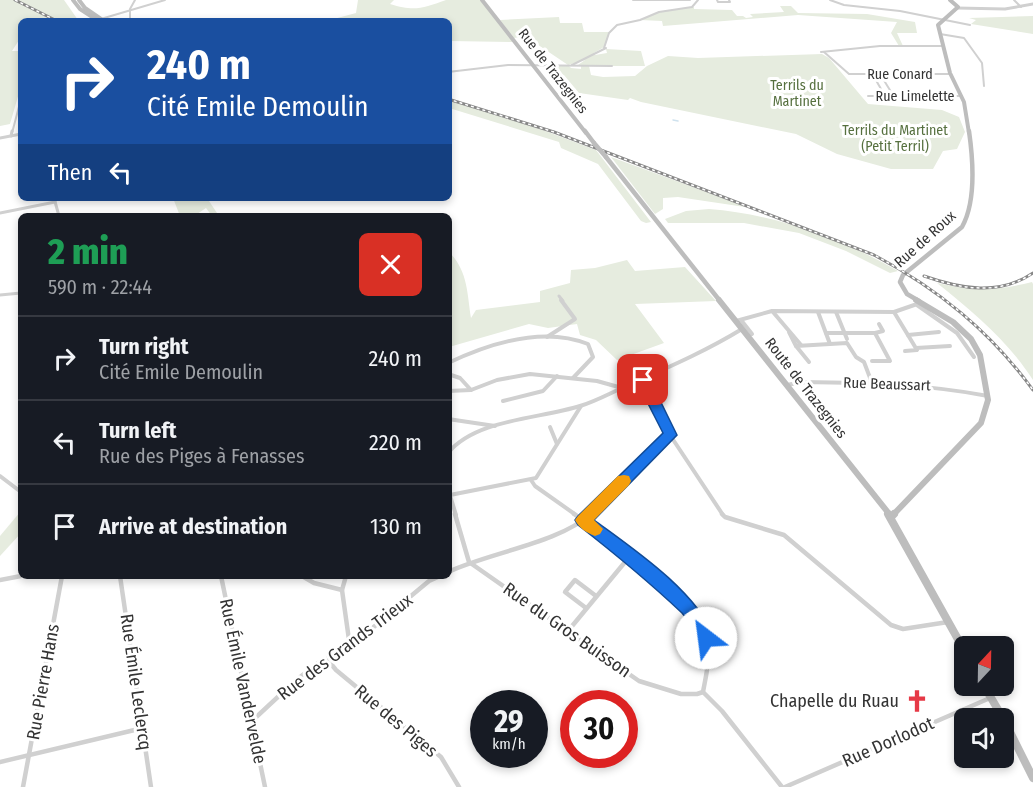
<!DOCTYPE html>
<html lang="en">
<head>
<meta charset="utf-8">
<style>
	body { margin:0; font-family:"Fira Sans Condensed",sans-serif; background:#20242c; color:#f1f3f6; height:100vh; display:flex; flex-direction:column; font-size:22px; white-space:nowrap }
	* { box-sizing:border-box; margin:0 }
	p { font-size:20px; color:#9ea1a6 }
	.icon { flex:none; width:33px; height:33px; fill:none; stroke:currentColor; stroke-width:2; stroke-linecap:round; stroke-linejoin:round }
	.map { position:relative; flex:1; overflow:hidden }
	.panel { position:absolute; left:18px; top:213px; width:434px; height:366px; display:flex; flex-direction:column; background:#171b24; border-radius:9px; box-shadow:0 3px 9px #0003 }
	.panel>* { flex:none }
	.banner { position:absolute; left:18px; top:18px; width:434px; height:183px; border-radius:9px; box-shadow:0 3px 9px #0003; background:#1a4fa0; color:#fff; overflow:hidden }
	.needle { width:39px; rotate:22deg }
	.controls { position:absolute; left:954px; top:636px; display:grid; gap:12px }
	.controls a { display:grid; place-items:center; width:60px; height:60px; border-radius:9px; background:#171b24; box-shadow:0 3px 9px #0003; font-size:30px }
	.speed { position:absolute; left:470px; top:690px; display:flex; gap:12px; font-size:30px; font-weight:700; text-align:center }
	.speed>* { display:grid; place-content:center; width:78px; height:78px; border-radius:50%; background:#171b24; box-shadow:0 3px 9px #0003; line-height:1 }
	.speed small { font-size:15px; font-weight:400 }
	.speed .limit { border:9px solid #d22; background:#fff; color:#111 }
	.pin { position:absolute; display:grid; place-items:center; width:51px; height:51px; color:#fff; margin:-26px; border-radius:12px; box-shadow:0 3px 9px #0006 }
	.me { position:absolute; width:66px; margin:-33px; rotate:330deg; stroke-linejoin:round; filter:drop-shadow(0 0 4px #0008) }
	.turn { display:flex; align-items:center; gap:21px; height:126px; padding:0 30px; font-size:27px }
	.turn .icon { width:78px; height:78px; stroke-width:2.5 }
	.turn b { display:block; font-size:42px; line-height:51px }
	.then { display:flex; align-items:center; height:57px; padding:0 30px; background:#0003; gap:12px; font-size:22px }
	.round { display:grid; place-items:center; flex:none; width:63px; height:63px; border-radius:9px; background:#20242c }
	.head { display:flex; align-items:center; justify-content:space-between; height:102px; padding:0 30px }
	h1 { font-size:36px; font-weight:800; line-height:45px; color:#1e9e55 }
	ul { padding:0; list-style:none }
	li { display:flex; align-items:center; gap:18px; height:84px; padding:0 30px; border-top:2px solid #363941 }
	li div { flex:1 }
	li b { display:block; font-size:22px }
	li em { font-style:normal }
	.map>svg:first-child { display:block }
	.green { fill:#e6ecdf }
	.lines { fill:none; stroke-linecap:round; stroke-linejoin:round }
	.stream { stroke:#cfe2ee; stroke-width:1.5 }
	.minor-far3 { stroke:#d0d0d0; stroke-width:2 }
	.minor-far2 { stroke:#d0d0d0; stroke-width:3 }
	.minor-far1 { stroke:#d0d0d0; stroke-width:4 }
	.minor { stroke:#d0d0d0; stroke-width:4.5 }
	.tertiary { stroke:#d0d0d0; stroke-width:3 }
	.secondary-far3 { stroke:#bdbdbd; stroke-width:4 }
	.secondary-far2 { stroke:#bdbdbd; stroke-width:4.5 }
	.secondary-far1 { stroke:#bdbdbd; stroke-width:6 }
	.secondary { stroke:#bdbdbd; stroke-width:8 }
	.rail-casing { stroke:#888; stroke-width:3 }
	.rail { stroke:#fff; stroke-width:1.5; stroke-dasharray:3; stroke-linecap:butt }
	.secondary-bridge { stroke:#bdbdbd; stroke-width:4.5 }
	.route { fill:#1a73e8; stroke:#114b97; stroke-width:1.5 }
	.slow { fill:#f59e0b }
	.labels { text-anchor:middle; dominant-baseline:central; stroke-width:6; stroke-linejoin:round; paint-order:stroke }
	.far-street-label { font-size:14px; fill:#333; stroke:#fff }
	.far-park-label { font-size:14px; fill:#56703f; stroke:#fff }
	.street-label { font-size:15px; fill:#333; stroke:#fff }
	.near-street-label { font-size:18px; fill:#333; stroke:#fff }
	.near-poi-label { font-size:18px; fill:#333; stroke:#fff; text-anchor:end }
</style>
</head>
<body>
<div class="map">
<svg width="1033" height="787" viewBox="0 0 1033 787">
	<rect width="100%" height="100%" fill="#fff"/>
	<g class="green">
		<path d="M0,0H64L78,20L21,21V37L12,51H21V86L10,124L0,126Z"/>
		<path d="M358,0H394L390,4C415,12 423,8 446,0C455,0 471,0 481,0L513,42L449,41L448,21H326L356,13Z"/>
		<path d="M780,6H791L798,13L867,14L915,22L917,33H897L903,46H899L891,33L897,22L798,15L663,26L662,21L640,20L660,12L694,7V9L732,10L737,16H743L746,18L753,17L750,14L784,12Z"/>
		<path d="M1033,16V34L971,24L976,20L969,18Z"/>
		<path d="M559,17L560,23H582L584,32H609L604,47L594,53L595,55L607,53L606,49L641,51L645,66H589L591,75L603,77L635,76L647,66L668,56L698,58L822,54L829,58L868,104L942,110L959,117L965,132L957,149L943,151L933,169H891L837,154L796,134L641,102L630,98L628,100L579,93L564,75H560L552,66H569L571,68L581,69V65H578L585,60L568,65L525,36L514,38L500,20Z"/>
		<path d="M449,100L540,129L596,150L651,222L646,223L641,221L598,164L561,148L559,142L449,108Z"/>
		<path d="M611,157L731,201L745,207L678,197L663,198V209L655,214Z"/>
		<path d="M173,198H207L219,216H212L206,208L194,216H180Z"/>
		<path d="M709,209C774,214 841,238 898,271L890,273L846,251L799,233L744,223H668L665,219L686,211Z"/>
		<path d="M448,251C468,270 467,293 471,318L476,310L540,302V291L570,283L571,270L595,268L627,260L635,271L685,267L716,301L635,304L664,343L617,360L596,340L580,335L577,324L548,328L529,324L449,347Z"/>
		<path d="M1032,282L1033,284V380C1008,341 973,312 937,283C973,291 996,291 1032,282Z"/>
		<path d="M21,511V533L0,556V536Z"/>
	</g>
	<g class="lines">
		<path class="stream" d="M673,120L678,121"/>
		<g class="minor-far3">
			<path d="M633,0H690"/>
			<path d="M717,0L718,2H730L729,0"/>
			<path d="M830,0L844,5L900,11L970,25"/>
			<path d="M1014,0L1021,7"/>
			<path d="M94,21L165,0"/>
			<path d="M130,21V9L135,0"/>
			<path d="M940,34L964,38L982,63L984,86"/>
			<path d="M604,48L609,33L617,25L640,20L659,12L692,7L698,0"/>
			<path d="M821,52L880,46H943"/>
			<path d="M824,52L849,74H951"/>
			<path d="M572,65L606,48"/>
			<path d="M448,72L508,65L612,66"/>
			<path d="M880,74L893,95"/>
			<path d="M873,75L885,96"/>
			<path d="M868,96H962"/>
			<path d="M12,133L21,99"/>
		</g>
		<g class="minor-far2">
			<path d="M11,136L12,131"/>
			<path d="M0,138L21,134"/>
			<path d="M54,198L59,216"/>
			<path d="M0,213L55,202"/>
			<path d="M0,295L21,293"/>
			<path d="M559,296L563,301"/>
		</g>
		<g class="minor-far1">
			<path d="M917,305L957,333L974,357"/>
			<path d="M773,312L801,345"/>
			<path d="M818,312L830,344"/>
			<path d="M836,312L847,339"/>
			<path d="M894,312L917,350L905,351"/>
			<path d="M741,320L752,334"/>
			<path d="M736,321L772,311L894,312L920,303"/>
			<path d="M789,332L796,346L809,362"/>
			<path d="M826,333H875L890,361H872"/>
			<path d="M875,333L883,331L879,324"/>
			<path d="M908,335L939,332"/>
			<path d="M547,337L575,319L561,300"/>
			<path d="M796,346L847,343L856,357L864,362L872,383"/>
			<path d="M916,348L950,346"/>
			<path d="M448,363C490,343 543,326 588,344L593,357L573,378"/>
			<path d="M448,374L460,378L471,390"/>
			<path d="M643,380L670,435L723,515"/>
			<path d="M787,385L802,382C865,383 926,384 988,396"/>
			<path d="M448,391L471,390L497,380L530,374L597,381L622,388"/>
			<path d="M503,401L543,391L557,376"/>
			<path d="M448,419L495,426"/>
			<path d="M550,427L557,444"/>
			<path d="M448,453C476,419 539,419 580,406C597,401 614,391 631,384C669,367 706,351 742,329"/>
			<path d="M0,476L21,492"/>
			<path d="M531,480L535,486L576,515"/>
			<path d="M448,489L456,515"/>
			<path d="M450,495L536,478L581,406"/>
			<path d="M589,515L670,435"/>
		</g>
		<g class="minor">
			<path d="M455,514L469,562L639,681L681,694H697L703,692"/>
			<path d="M574,514C612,541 689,593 706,637C712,653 706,675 703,692L722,711L782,787"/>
			<path d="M722,514L725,517L784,535L891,625L903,629L948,622"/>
			<path d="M448,572C488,553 562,542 590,514"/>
			<path d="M120,576L151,787"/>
			<path d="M221,576L265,787"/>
			<path d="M302,576L314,583L342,590L350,647"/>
			<path d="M0,580L21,576"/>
			<path d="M342,590L346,576"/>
			<path d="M586,608L565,592L575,580L596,596"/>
			<path d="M568,631L630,556"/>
			<path d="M327,659L336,670L441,757L459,787"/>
			<path d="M252,721L295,681L318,663L346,650L429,581L440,576"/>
			<path d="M0,762L143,728"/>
			<path d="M23,787L62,576"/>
			<path d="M785,787L990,698"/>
		</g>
		<path class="tertiary" d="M957,8L1005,9L1033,4"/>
		<g class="secondary-far3">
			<path d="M73,0L80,9L97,20"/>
			<path d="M79,0L85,8L101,19"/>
			<path d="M482,0L586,133"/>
			<path d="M950,0L958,7L938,25L950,73L964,102L969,133"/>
		</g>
		<g class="secondary-far2">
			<path d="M585,131L594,143"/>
			<path d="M606,157L720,301"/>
			<path d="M919,301L907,294L900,282L903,275L962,227C976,202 973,159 969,131"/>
		</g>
		<g class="secondary-far1">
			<path d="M719,300L890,515"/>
			<path d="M893,515L981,423L988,400L980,355L971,339L953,322L916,300"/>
		</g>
		<g class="secondary">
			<path d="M888,514L964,650"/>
			<path d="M891,517L894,514"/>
			<path d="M984,686L1003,718"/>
			<path d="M1004,720L1033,778"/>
		</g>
		<g class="rail-casing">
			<g id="rail">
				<path d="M15,0L57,21"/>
				<path d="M448,99L554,132L874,255C938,289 990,331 1033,390"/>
				<path d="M924,276C961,289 999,296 1033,273"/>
			</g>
		</g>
		<use href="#rail" class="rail"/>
		<path class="secondary-bridge" d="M594,143L606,157"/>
	</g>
	<path class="route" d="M643,375L648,376L677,435L594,520C635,550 696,591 715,638L713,644L706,646C695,641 691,623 682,613C649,582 614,553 578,525L575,520L578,516L663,433L636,380Z"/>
	<path class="slow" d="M624,475L629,476L631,481L629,485L594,520L603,529L600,534L595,536C587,533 579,528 575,520L578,516L618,476Z"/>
	<defs>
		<g id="church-bare" transform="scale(1.8)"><path d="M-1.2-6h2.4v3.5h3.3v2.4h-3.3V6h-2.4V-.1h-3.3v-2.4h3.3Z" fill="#e63946" stroke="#fff" stroke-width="2.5" paint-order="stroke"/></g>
	</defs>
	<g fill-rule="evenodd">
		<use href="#church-bare" x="917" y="701"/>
	</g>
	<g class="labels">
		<g class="far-street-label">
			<text transform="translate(553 71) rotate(52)">Rue de Trazegnies</text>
			<text x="900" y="74">Rue Conard</text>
			<text x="915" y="96">Rue Limelette</text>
		</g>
		<g class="far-park-label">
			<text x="797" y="85">Terrils du<tspan x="797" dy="16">Martinet</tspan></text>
			<text x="895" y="130">Terrils du Martinet<tspan x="895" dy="16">(Petit Terril)</tspan></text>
		</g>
		<g class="street-label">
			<text transform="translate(925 239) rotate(-42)">Rue de Roux</text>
			<text transform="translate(887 384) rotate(2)">Rue Beaussart</text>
			<text transform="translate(806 388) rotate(52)">Route de Trazegnies</text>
		</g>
		<g class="near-street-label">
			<text transform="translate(567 630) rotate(35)">Rue du Gros Buisson</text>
			<text transform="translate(345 647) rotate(-37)">Rue des Grands Trieux</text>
			<text transform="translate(243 681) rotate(78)">Rue Émile Vandervelde</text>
			<text transform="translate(43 682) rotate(-80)">Rue Pierre Hans</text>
			<text transform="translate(136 682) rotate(82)">Rue Émile Leclercq</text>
			<text transform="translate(396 721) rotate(40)">Rue des Piges</text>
			<text transform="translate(888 742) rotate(-24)">Rue Dorlodot</text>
		</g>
		<g class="near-poi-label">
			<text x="899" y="701">Chapelle du Ruau</text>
		</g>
	</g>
</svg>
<div class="controls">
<a><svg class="needle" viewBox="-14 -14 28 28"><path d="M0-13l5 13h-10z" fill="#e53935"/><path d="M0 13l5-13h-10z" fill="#9ea1a6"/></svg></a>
<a><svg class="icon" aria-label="sound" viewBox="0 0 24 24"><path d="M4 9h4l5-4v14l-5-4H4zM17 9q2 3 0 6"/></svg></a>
</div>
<div class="speed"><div>29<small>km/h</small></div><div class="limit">30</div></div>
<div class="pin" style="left:643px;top:380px;background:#d93025"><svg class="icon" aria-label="arrive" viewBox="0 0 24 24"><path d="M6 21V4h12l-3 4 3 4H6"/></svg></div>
<svg class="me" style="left:706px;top:638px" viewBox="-20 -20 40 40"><circle r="19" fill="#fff"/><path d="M0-13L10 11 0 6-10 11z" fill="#1a73e8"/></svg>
<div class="banner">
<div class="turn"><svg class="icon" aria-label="right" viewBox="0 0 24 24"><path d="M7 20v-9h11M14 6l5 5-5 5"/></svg><div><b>240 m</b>Cité Emile Demoulin</div></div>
<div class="then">Then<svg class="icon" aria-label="left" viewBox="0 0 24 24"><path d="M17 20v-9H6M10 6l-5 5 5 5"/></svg></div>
</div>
<section class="panel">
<div class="head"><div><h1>2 min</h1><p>590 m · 22:44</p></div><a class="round" style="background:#d93025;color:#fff"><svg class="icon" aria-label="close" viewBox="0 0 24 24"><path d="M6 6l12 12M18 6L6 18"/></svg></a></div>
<ul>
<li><svg class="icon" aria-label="right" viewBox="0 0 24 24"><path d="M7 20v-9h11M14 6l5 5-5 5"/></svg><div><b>Turn right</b><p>Cité Emile Demoulin</p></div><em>240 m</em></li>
<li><svg class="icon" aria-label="left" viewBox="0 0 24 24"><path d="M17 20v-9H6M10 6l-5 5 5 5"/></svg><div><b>Turn left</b><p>Rue des Piges à Fenasses</p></div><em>220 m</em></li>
<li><svg class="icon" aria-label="arrive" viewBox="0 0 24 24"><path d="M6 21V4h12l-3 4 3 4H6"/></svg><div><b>Arrive at destination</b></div><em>130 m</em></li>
</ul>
</section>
</div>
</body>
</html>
